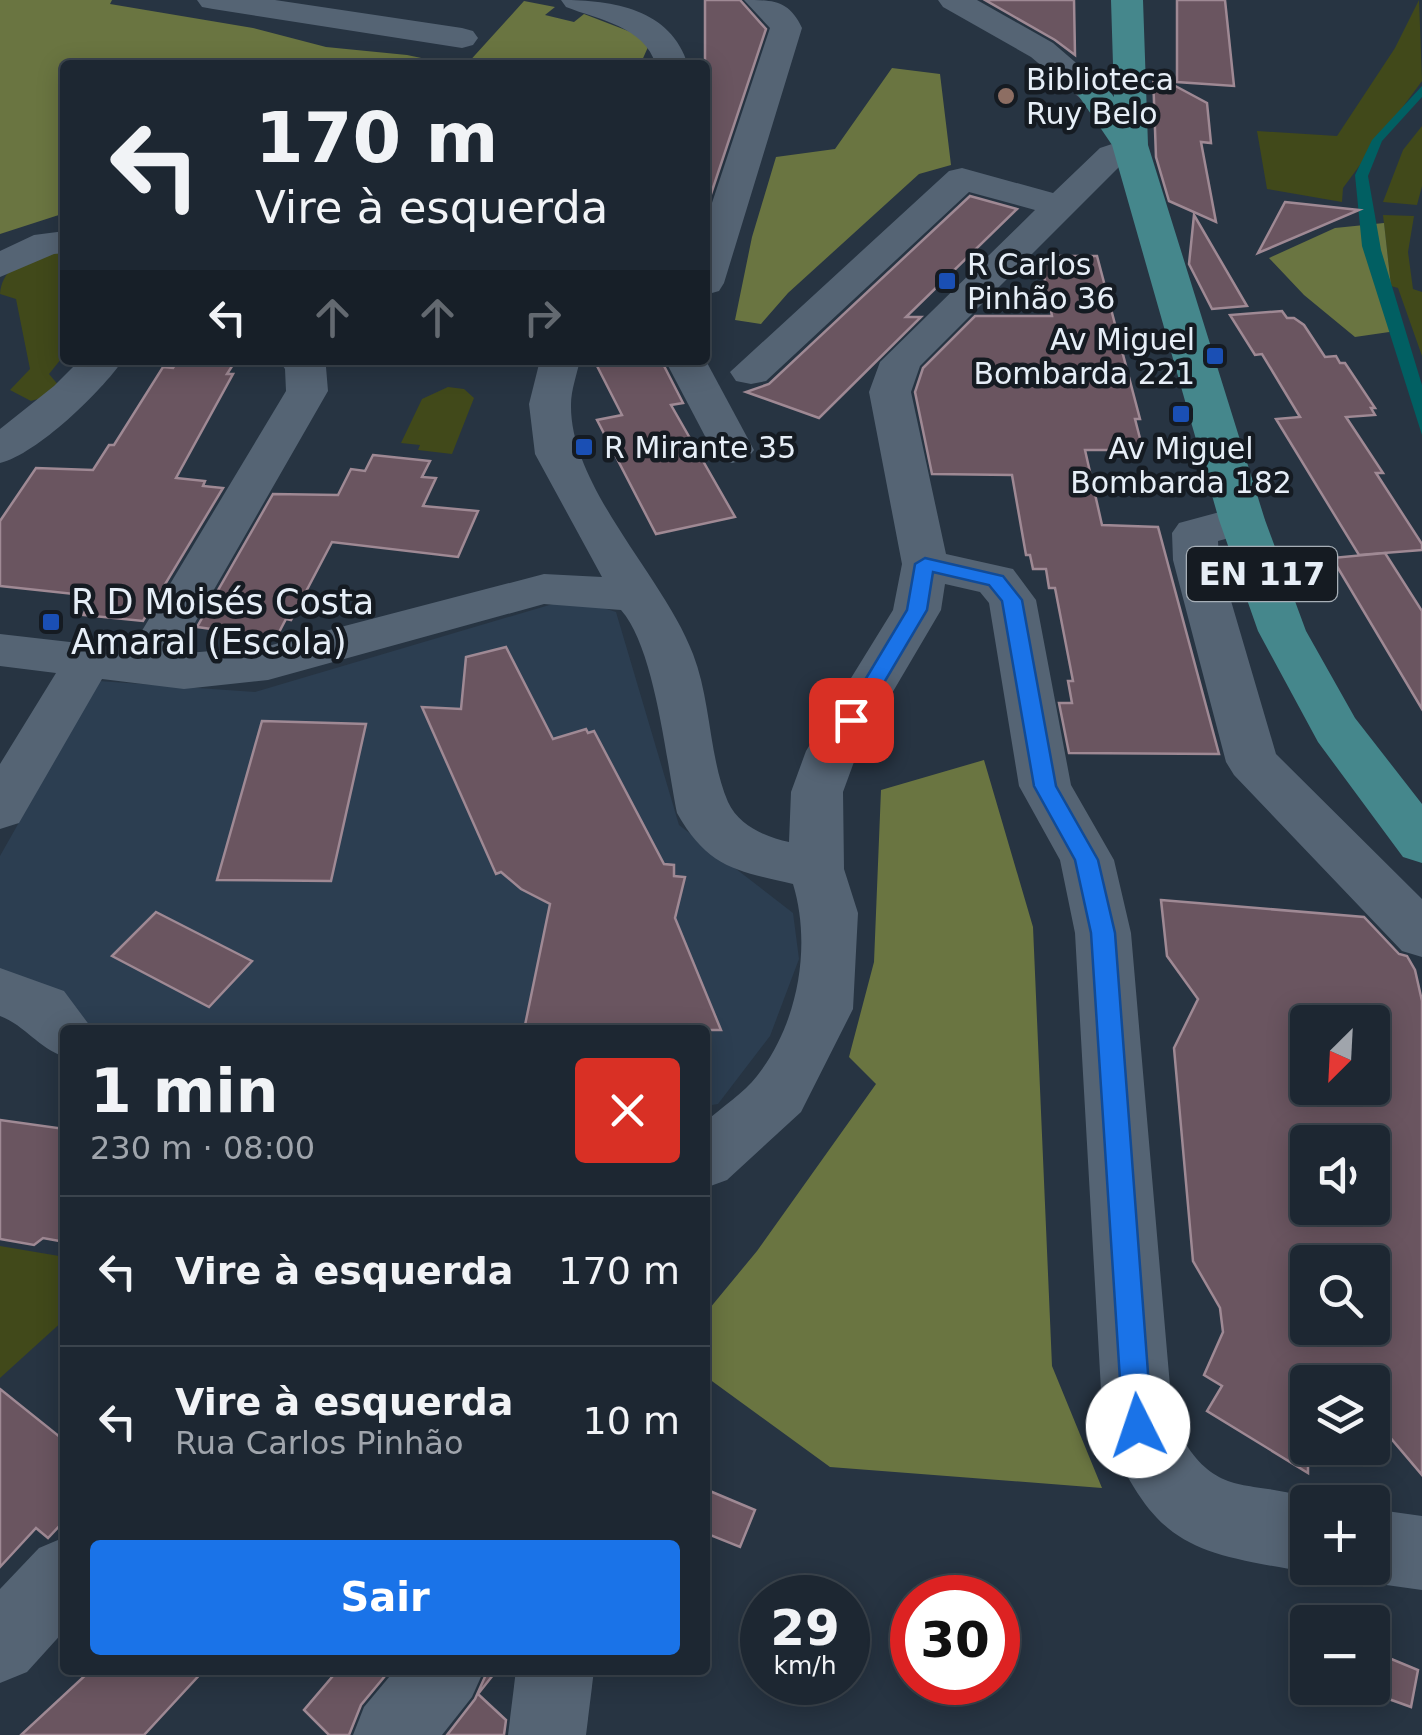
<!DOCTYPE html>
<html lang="pt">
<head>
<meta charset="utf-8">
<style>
	body { margin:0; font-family:"DejaVu Sans",sans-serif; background:#2a333e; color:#f1f3f6; height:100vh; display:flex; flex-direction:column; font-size:38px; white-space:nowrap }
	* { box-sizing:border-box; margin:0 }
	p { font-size:32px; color:#a0a5ac }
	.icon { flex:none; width:55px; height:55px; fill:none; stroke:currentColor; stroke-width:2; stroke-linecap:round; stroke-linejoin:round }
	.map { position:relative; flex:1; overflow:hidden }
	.details { position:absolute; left:60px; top:1025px; width:650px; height:650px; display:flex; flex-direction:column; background:#1d2732; border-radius:10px; box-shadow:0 5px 25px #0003,0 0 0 2px #3b444d }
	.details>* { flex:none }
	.top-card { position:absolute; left:60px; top:60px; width:650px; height:305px; border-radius:10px; box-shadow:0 5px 25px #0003,0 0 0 2px #3b444d; background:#1d2732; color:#f1f3f6; overflow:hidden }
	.needle { width:65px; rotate:204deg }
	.fabs { position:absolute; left:1290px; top:1005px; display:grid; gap:20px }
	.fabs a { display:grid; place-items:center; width:100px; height:100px; border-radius:10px; background:#1d2732; box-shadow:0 5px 25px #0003,0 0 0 2px #3b444d; font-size:50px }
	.speed { position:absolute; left:740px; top:1575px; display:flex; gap:20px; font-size:50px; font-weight:700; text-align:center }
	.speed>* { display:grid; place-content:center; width:130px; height:130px; border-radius:50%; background:#1d2732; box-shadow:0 5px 25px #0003,0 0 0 2px #3b444d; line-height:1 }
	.speed small { font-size:25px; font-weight:400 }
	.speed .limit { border:15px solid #d22; background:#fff; color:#111 }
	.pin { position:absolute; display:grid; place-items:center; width:85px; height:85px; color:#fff; margin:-42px; border-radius:20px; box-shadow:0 5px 15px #0006 }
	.me { position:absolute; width:110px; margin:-55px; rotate:356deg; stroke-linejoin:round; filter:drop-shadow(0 0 8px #0008) }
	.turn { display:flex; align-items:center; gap:35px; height:210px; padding:0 30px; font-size:45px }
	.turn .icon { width:130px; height:130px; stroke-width:2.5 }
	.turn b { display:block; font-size:70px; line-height:85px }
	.lanes { display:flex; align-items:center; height:95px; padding:0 30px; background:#0003; justify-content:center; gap:50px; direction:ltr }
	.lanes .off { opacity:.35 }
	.round { display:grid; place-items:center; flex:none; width:105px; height:105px; border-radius:10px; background:#2a333e }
	.overview { display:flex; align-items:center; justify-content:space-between; height:170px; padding:0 30px }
	h1 { font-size:60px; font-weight:700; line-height:75px }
	.primary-button { display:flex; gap:20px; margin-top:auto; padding:20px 30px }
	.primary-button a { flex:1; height:115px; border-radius:10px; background:#1a73e8; color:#fff; font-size:40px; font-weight:700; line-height:115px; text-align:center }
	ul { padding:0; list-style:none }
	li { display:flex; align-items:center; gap:30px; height:150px; padding:0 30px; border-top:2px solid #3b444d }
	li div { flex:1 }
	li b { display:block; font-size:38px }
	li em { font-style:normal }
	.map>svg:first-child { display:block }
	.built { fill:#2c3e51 }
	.green { fill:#41491a }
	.forest { fill:#6a7541 }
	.water { fill:#015f62 }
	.building { fill:#6a5560; stroke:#9f8994; stroke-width:2.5; fill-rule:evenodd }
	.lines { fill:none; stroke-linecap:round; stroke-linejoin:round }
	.minor { fill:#556474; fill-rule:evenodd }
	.major { fill:#45878c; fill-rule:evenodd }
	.route { fill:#1a73e8; stroke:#114b97; stroke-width:2.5 }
	.education-dot { fill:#8d6e63; stroke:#151b22; stroke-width:4 }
	.transit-dot { fill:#1a4fb4; stroke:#151b22; stroke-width:4 }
	.labels { text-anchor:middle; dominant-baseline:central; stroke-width:9; stroke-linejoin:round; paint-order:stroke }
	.far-poi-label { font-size:30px; fill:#e6eef7; stroke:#151b22; text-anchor:start }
	.shield { fill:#151b22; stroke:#a7afb7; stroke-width:2.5 }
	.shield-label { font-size:32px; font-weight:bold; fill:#e6eef7 }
	.poi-label { font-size:35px; fill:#e6eef7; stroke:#151b22; text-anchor:start }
</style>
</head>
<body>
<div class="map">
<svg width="1422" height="1735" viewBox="0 0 1422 1735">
	<rect width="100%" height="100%" fill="#273442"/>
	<path class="built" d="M573,598L616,612L679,825L793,913L799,959L770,1036L718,1104L705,1106V1030H88L0,969V856L99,681L255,692Z"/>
	<g class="green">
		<path d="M1419,0L1422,81L1343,188L1342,202L1267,189L1257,131L1337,136L1395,48Z"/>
		<path d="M1422,126V186L1417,205L1383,202L1403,150Z"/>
		<path d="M1383,215L1414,216L1408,252L1413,289L1422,292V356L1398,288L1391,286Z"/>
		<path d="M65,246V354L49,374L60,387L55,394L31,401L10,390L30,369L16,299L0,294C3,260 38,255 65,246Z"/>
		<path d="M448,387L464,389L474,398L452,454L418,450L420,445L401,443L422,399Z"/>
		<path d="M0,1246L65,1257V1319L0,1378Z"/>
	</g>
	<g class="forest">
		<path d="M0,0H112L110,4L253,28L326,47L407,55L455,65H65V213L0,234Z"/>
		<path d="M524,1L555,7L545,15L574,22L584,14L636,34L648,47L640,65H466Z"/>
		<path d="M892,68L940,74L951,165L919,174L788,293L761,324L735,320L752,237L776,157L835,149Z"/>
		<path d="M1384,223L1391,286L1403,330L1355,337L1304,295L1269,258L1335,228Z"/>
		<path d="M984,760L1033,927L1052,1366L1102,1488L830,1467L705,1376V1314L757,1251L876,1084L849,1057L874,962L881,790Z"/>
	</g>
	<path class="water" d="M1422,86V97L1382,141L1368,176L1381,250L1422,385V435L1362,246L1355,175L1372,140Z"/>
	<g class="building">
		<path d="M705,0H740L766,29L705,212Z"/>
		<path d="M985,0H1074L1075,55L1055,40Z"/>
		<path d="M1177,0H1225L1234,86L1177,82Z"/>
		<path d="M1153,74L1207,103L1211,143L1201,142L1216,222L1169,201L1156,157Z"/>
		<path d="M970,196L1017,209L906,317H921L819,418L746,392L769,384Z"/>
		<path d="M1285,202L1359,210L1258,253Z"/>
		<path d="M1194,215L1247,306L1212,309L1189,264Z"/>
		<path d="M1040,256H1097L1140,419H1135L1143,450H1085L1102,525L1158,527L1219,754L1069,753L1059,703H1072L1068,681H1073L1055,588H1049L1046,569H1033L1030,555H1026L1012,475L932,474L915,392L923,368L975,316H1052Z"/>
		<path d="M1282,311L1287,318H1294L1304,325L1325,357L1336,356L1340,363H1345L1375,408H1371L1375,415L1346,417L1383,473H1376L1422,544V550L1359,555L1276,419L1300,417L1262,354L1255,355L1230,315Z"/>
		<path d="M178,360H236L227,374H233L176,478L205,481L203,486L223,488L143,621L83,615L93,596L0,586V521L36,468L93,470L109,445H114L163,367L173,368Z"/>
		<path d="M594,360H661L683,403L671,405L735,517L656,534L597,420L622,415Z"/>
		<path d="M373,455L430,461L422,477L436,478L423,506L478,511L458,557L332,542L291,620L286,619L276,638L197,627L273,494L338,495L351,469L365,471Z"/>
		<path d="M1385,553L1422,611V709L1332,558Z"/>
		<path d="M506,647L553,739L586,729L588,733L594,731L664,864L674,865V876L685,877L675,918L721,1030H524L550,904L521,889L501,872L496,874L422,707L461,709L466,657Z"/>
		<path d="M262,721L366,724L331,881L217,880Z"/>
		<path d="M1161,900L1364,917L1399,954L1407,956L1415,970L1422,1001V1475L1372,1416V1382H1308V1473L1207,1411L1222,1386L1204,1375L1223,1332L1220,1308L1193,1261L1174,1048L1198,999L1167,956ZM1308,1022H1372V1088H1308ZM1308,1142H1372V1208H1308ZM1308,1262H1372V1328H1308Z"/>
		<path d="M156,912L252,961L209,1007L112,956Z"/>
		<path d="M0,1120L65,1129V1242L43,1238L34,1245L0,1239Z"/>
		<path d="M0,1389L65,1441V1520L48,1538L36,1528L0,1567Z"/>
		<path d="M705,1489L755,1510L740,1547L705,1533Z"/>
		<path d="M1372,1651L1418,1670L1411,1707L1372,1693Z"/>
		<path d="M91,1670H204L144,1735H21Z"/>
		<path d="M338,1670H390L361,1705L349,1735H329L304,1710Z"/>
		<path d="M488,1670H497L478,1694L506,1720L504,1735H447L475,1699Z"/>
	</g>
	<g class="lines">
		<g class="minor">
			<path d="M197,0H275L462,28L473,31L478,38L473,45L462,48L213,9L202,7Z"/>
			<path d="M561,0C613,0 671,9 688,65H656C644,26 599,20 566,7Z"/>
			<path d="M744,0C773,0 789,0 802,28L724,283L719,291L705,295V224L770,28Z"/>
			<path d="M938,0H977L1053,43L1110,92L1105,99H1081L1031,57L943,7Z"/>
			<path d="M1112,144L1124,148L1130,155L1124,162L920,366L911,392L946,554L1013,569L1036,600L1071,785L1114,860L1131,933L1173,1421C1215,1507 1249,1474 1318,1502H1308V1568H1318L1308,1572C1184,1552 1154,1544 1103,1425L1075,933L1060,860L1019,786L989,603L980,592L945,584L941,610L858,751L843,792L844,869L858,913L853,1009L801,1112L727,1180L705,1188V1122C722,1107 744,1093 757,1076C798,1024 812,946 793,884C737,871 708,868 677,813C666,760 655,648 621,610L544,604L268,680L184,689L102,679L19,823L0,829V764L56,673L0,666V634L131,649L286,391L285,369L279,360H321L326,367L328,391L177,654L268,646L544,574L602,577L535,454L529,404L540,360H580C577,374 571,390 571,405C570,488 664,577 693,654C711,700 709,758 728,802C739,826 766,837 789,842L791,792L806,751L893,610L902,564L869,392L880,362L1035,210L969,192L766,381L751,384L736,381L730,372L949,171L962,168L1053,193L1100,148Z"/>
			<path d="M65,231V253L54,254L0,277V251L34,235Z"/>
			<path d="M705,359L754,450L747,459L732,463L717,459L665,360Z"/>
			<path d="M80,360H123C101,392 37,454 0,463V429L54,386Z"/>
			<path d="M1242,506L1258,510L1265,520L1258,530L1218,541L1219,560L1276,754L1422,899V957L1402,951L1234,775L1226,762L1173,560L1172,533L1179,523Z"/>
			<path d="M0,968L64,991L93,1030H65V1057C38,1048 26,1026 0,1016Z"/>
			<path d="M1372,1509L1422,1516V1590L1372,1583L1346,1572L1344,1568H1372Z"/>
			<path d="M65,1537V1630L27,1672L0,1683V1589L39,1548Z"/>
			<path d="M395,1670H484L472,1697L442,1735H353L364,1707Z"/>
			<path d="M516,1670H594L586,1735H508Z"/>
		</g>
		<path class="major" d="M1111,0H1143L1148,145L1265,520L1306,631L1355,718L1422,804V863L1403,857L1318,742L1258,631L1219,520L1112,145L1076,92L1081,85H1105L1114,97Z"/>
	</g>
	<path class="route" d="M925,558L1003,576L1022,600L1056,786L1098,860L1115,933L1152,1426L1148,1435L1138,1440L1127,1435L1123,1426L1091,933L1075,860L1034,786L1002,601L989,585L933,572L927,610L859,725H844L841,720L907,610L915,564Z"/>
	<circle class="education-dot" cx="1006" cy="96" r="10"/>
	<g class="transit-dot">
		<rect x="937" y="271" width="20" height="20" rx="5"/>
		<rect x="1205" y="346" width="20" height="20" rx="5"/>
		<rect x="1171" y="404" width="20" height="20" rx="5"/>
		<rect x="574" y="437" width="20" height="20" rx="5"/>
		<rect x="41" y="612" width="20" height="20" rx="5"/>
	</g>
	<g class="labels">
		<g class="far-poi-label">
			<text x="1026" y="79">Biblioteca<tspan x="1026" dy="34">Ruy Belo</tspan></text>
			<text x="967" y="264">R Carlos<tspan x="967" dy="34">Pinhão 36</tspan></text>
			<text x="1195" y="339" text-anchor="end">Av Miguel<tspan x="1195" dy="34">Bombarda 221</tspan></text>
			<text x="604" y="447">R Mirante 35</text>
			<text x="1181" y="448" text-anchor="middle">Av Miguel<tspan x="1181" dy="34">Bombarda 182</tspan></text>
		</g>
		<rect class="shield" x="1187" y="547" width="150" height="54" rx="8"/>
		<g class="shield-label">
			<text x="1262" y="574">EN 117</text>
		</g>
		<g class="poi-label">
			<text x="71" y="602">R D Moisés Costa<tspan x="71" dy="40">Amaral (Escola)</tspan></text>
		</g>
	</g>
</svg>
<div class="fabs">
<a><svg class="needle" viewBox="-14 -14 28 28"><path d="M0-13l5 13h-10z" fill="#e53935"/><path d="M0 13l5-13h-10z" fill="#a0a5ac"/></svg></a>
<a><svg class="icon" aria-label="sound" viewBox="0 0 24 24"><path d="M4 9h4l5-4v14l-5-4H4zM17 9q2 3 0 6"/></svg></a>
<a><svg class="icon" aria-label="search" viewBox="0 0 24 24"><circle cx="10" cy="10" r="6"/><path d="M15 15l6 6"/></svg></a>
<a><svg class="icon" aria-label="layers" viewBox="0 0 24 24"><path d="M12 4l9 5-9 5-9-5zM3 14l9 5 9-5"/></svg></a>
<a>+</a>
<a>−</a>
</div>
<div class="speed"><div>29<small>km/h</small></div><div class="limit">30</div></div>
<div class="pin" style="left:851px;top:720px;background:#d93025"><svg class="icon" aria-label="arrive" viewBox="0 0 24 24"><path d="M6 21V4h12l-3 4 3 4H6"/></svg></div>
<svg class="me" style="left:1138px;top:1426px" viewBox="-20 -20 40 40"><circle r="19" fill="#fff"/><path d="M0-13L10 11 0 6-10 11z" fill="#1a73e8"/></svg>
<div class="top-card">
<div class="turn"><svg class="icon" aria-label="left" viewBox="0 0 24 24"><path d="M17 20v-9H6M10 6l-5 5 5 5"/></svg><div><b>170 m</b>Vire à esquerda</div></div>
<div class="lanes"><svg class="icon" aria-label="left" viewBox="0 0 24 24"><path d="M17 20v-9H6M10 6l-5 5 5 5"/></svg><svg class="icon off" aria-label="ahead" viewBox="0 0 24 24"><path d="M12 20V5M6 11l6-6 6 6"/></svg><svg class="icon off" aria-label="ahead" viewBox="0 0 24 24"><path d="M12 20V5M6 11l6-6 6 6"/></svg><svg class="icon off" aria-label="right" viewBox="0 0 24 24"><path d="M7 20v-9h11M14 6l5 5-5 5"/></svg></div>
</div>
<section class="details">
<div class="overview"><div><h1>1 min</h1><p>230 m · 08:00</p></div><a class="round" style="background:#d93025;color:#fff"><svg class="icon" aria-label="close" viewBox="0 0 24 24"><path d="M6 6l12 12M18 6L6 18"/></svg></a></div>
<ul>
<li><svg class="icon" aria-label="left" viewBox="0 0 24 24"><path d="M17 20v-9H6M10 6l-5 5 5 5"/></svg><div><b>Vire à esquerda</b></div><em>170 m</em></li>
<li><svg class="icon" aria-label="left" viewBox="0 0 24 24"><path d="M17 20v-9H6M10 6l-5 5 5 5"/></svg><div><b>Vire à esquerda</b><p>Rua Carlos Pinhão</p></div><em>10 m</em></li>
</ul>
<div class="primary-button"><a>Sair</a></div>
</section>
</div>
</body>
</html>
